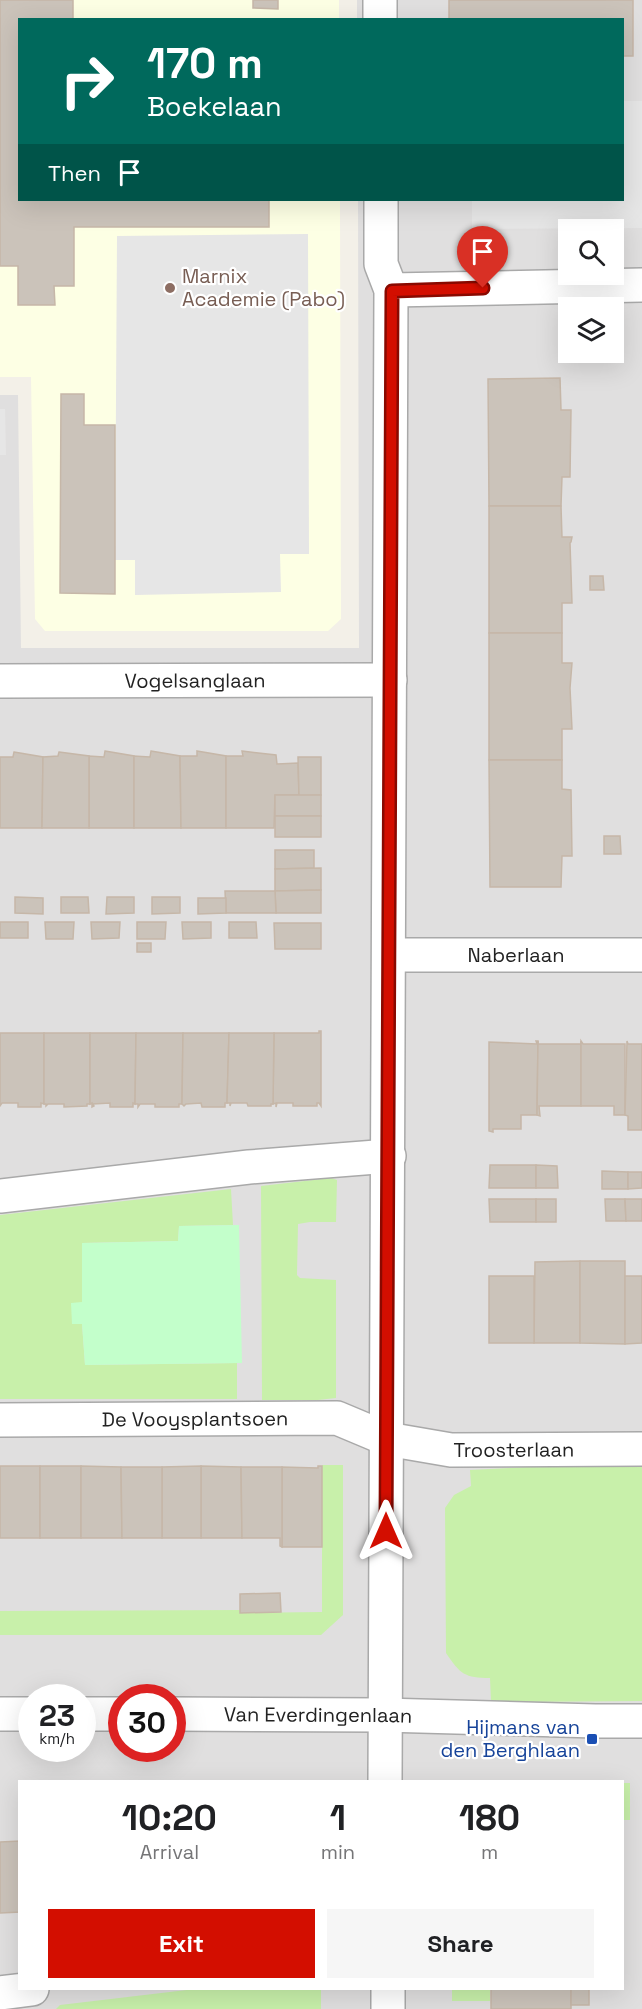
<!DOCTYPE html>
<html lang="en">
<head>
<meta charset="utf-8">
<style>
	body { margin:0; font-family:"Space Grotesk",sans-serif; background:#f6f6f6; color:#202124; height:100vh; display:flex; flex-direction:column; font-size:22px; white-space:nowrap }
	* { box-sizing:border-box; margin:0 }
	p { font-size:20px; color:#757577 }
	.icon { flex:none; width:33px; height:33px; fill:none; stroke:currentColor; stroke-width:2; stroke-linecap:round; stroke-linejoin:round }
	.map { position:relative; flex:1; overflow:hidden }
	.side { position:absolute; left:18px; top:1780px; width:606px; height:210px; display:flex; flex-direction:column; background:#fff; border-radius:0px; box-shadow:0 6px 24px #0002 }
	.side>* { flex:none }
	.top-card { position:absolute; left:18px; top:18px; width:606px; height:183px; border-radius:0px; box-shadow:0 6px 24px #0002; background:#00695c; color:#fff; overflow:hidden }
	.tools { position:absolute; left:558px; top:219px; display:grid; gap:12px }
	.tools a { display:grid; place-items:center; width:66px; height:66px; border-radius:0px; background:#fff; box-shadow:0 6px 24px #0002; font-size:30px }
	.speed { position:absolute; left:18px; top:1684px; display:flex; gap:12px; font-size:30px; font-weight:700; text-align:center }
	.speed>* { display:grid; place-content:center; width:78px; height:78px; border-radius:50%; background:#fff; box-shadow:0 6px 24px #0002; line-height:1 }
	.speed small { font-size:15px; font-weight:400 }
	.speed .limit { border:9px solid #d22; background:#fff; color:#111 }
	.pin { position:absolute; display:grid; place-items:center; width:51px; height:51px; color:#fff; margin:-62px -26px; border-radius:50% 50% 50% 0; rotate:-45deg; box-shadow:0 0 6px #0007 }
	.pin .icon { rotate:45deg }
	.me { position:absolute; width:66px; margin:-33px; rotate:0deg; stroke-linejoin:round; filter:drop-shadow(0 0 4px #0008) }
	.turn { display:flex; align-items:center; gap:21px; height:126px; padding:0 30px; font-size:27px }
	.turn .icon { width:78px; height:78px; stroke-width:2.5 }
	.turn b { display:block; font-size:42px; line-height:51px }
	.then { display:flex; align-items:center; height:57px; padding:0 30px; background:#0003; gap:12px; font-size:22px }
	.eta { display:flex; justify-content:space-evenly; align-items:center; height:102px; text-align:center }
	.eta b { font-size:36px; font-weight:800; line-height:42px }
	.action { display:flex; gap:12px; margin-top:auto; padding:12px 30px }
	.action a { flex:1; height:69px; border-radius:0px; background:#d30e00; color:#fff; font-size:24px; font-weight:800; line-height:69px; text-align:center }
	.action a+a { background:#f6f6f6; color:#202124 }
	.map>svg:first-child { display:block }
	.residential { fill:#e0dfdf; fill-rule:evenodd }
	.education { fill:#fdffe4 }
	.grass { fill:#c8f0aa }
	.park { fill:#c3ffcb }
	.parking { fill:#e6e6e6 }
	.building { fill:#cbc3ba; stroke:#c6b7a8; stroke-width:1.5 }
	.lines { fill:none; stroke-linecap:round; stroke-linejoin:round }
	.minor-casing { stroke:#a9a9a9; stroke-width:36 }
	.minor { stroke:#fff; stroke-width:33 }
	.route-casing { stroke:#890900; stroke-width:15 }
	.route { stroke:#d30e00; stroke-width:10 }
	.education-dot { fill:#8d6e63; stroke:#fff; stroke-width:2 }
	.transit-dot { fill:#1a4fb4; stroke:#fff; stroke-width:2 }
	.labels { text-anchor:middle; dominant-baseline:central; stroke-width:4.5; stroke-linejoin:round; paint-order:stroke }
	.education-label { font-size:20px; fill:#785e54; stroke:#fff; text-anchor:start }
	.street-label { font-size:20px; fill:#222; stroke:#fff }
	.transit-label { font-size:20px; fill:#164399; stroke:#fff; text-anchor:end }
</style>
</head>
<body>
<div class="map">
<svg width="642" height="2009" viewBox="0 0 642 2009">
	<rect width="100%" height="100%" fill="#f3f0e8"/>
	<path class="residential" d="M357,0H642V2009H0V395H18L21,648H359L358,200H622V20L357,19ZM568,230H614V274H568ZM568,308H614V352H568ZM32,1698H82V1749H32ZM122,1698H172V1749H122ZM20,1782H622V1989H20Z"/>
	<path class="education" d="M0,0H339V19L20,20V200H340L341,619L328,631H45L35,619L31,377H0Z"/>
	<g class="grass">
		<path d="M331,1178L337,1180L336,1222H310L298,1224L297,1275L300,1278L336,1280V1398L318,1400H262L261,1186Z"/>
		<path d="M231,1189L233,1225L179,1226L178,1241L82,1243V1303H72L82,1323L85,1365L237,1363V1399H0V1215Z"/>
		<path d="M642,1461V1701L491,1702L490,1678C465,1678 460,1674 446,1653L445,1508L454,1495L471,1486L470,1470Z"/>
		<path d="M322,1465H343V1615L321,1635H0V1611L240,1610V1613L322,1612Z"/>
		<rect x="623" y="1783" width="7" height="37"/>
		<path d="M195,1989H321V2009H56L60,2005Z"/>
		<rect x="452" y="1989" width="38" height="12"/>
	</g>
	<path class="park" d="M239,1225L242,1363L85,1365L82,1324H72L71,1303L82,1302V1243L178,1241L179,1226Z"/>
	<g class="parking">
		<path d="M623,101H642V228L472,229V200H622Z"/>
		<path d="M308,234L309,554H280L281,592L135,595V560H115L117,236Z"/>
		<path d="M0,409H5L6,455H0Z"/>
	</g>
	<g class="building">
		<path d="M0,0H73V20H20V200H269V227H74V286H54L55,305H18V266H0Z"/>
		<path d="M253,0H278V9L253,8Z"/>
		<path d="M449,0H633V56H622V20H449Z"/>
		<path d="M560,378L561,410H571L570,477H562L561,506H489L488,379Z"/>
		<path d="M61,394H84V425H115V594L60,593Z"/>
		<path d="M489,506H561L562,537H572L571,542L570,543L572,603H562V633H489Z"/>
		<path d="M590,576H603L604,590H590Z"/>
		<path d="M489,633H562V663H572L570,688L572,729H562V760H489Z"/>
		<path d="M105,751L134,756V828H89V756L104,757Z"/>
		<path d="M151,751L180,756L181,828H134V756L150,757Z"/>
		<path d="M197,751L226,756V828H181L180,756H197Z"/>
		<path d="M242,751L276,755L277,764L298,763L299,795H275L274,828H226V756H243Z"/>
		<path d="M14,752L43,757L42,828H0V757H13Z"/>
		<path d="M59,752L89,756V828H42L43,757L58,756Z"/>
		<path d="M298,757H321V795L299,796Z"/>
		<path d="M489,760H562V789L571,790L572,856H562L561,887H490Z"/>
		<rect x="275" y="795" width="46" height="21"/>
		<rect x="275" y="816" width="46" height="21"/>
		<path d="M604,836H620L621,854H604Z"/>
		<path d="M275,850H314V868L275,869Z"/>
		<path d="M321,868V890L275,891V869Z"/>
		<path d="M321,890V913H276L275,891Z"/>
		<path d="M225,891H275L276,913H226Z"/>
		<path d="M15,897L43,898V914L15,913Z"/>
		<path d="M61,897H88L89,913H61Z"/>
		<path d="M107,897H134V913L106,914Z"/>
		<path d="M152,897H180V913L152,914Z"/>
		<path d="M198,898H226V913L198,914Z"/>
		<rect x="0" y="922" width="28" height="16"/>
		<path d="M45,922H74L73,939H46Z"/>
		<path d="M91,922H120L119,938L92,939Z"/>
		<path d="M137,922H166L165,939H137Z"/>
		<path d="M182,922H211V938L183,939Z"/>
		<path d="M229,922H256L257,938H229Z"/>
		<path d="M274,923H321V949H275Z"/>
		<rect x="137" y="943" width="14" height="9"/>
		<path d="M319,1031H321V1106L319,1103H317V1106H293V1103H277L276,1107V1103L273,1104L274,1033H319Z"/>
		<path d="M0,1033H44V1104L41,1103V1107H18V1103H2L0,1106Z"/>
		<path d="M44,1033H90V1104H87V1106L64,1107V1104H48L46,1106V1104H44Z"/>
		<path d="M90,1033H136L135,1104L133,1103V1107H110V1103L93,1104L94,1106L92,1107V1103L90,1104Z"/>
		<path d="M136,1033H183L182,1104H179V1107H155V1104H140L138,1107V1104H135Z"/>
		<path d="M183,1033H229L227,1103H225V1107H202L201,1103L186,1104L184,1106L182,1104Z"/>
		<path d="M229,1033H274L273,1104H271V1106H248L247,1103H231L230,1106V1103H227Z"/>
		<path d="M536,1041H538L537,1115H521V1129H493V1132L489,1131V1042L537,1044Z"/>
		<path d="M538,1041V1044H581V1041V1106H539L540,1116L537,1115Z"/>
		<path d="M581,1041L583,1044H625V1115H614V1106H581Z"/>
		<path d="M627,1041L628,1044H642V1130H628V1116L625,1115Z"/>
		<path d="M490,1165H536V1188H489Z"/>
		<path d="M536,1165L557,1166L558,1188H536Z"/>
		<path d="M602,1171L628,1172V1189H602Z"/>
		<path d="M628,1172H642V1188L628,1189Z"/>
		<path d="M489,1199H536V1222H490Z"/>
		<rect x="536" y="1199" width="20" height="23"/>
		<path d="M605,1199H625L626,1221H606Z"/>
		<path d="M625,1199H642V1221H626Z"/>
		<path d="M580,1261V1343H534L535,1262Z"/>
		<path d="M580,1261H625V1344L580,1343Z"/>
		<rect x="489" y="1276" width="45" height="67"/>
		<path d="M625,1276H642V1343L625,1344Z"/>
		<rect x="0" y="1466" width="40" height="72"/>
		<rect x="40" y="1466" width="41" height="72"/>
		<path d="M81,1466L121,1467L122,1538H81Z"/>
		<path d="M201,1466L241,1467L242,1538H201Z"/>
		<path d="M201,1466V1538H162V1467Z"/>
		<path d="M318,1466H322V1547H282V1467L318,1468Z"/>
		<path d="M121,1467H162V1538H122Z"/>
		<path d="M241,1467H282V1547L280,1546V1538H242Z"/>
		<path d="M280,1593L281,1612L240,1613V1594Z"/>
		<path d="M20,1841V1912L0,1913V1842Z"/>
		<rect x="491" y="1989" width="80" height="20"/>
		<rect x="571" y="1989" width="18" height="16"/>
	</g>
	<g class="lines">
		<g class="minor-casing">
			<g id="minor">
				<path d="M380,0V20"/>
				<path d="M381,200V264L391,290L385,1782"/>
				<path d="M391,290L642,285"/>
				<path id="s1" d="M0,681L390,680"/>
				<path id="s2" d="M390,955H642"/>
				<path d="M0,1196L249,1167L389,1156"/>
				<path id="s3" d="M0,1420L337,1418L387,1439L451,1450L642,1449"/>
				<path d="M0,1714H32"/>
				<path d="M82,1714H122"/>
				<path id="s4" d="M172,1714L384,1715L595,1721H642"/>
				<path d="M388,1989V2009"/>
				<path d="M0,1993L32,1989"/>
			</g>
		</g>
		<use href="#minor" class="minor"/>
	</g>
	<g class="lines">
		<g class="route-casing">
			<path id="route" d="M386,1531L392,291L483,288"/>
		</g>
		<use href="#route" class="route"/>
	</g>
	<circle class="education-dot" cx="170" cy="288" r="6"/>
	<rect class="transit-dot" x="586" y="1733" width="12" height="12" rx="3"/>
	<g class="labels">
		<g class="education-label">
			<text x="182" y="276">Marnix<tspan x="182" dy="23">Academie (Pabo)</tspan></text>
		</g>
		<g class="street-label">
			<text stroke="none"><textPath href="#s1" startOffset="195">Vogelsanglaan</textPath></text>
			<text stroke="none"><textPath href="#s2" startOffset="126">Naberlaan</textPath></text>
			<text stroke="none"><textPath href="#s3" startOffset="195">De Vooysplantsoen</textPath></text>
			<text stroke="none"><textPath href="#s3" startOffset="519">Troosterlaan</textPath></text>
			<text stroke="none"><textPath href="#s4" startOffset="146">Van Everdingenlaan</textPath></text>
		</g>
		<g class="transit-label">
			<text x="580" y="1727">Hijmans van<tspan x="580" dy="23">den Berghlaan</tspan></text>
		</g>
	</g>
</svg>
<div class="tools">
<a><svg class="icon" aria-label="search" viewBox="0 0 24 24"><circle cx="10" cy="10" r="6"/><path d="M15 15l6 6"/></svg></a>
<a><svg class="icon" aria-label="layers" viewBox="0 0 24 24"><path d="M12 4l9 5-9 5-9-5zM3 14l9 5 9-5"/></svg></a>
</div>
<div class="speed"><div>23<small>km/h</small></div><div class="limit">30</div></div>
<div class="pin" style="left:483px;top:288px;background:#d93025"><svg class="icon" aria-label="arrive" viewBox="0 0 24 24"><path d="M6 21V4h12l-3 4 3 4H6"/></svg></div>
<svg class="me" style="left:386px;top:1531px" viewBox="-20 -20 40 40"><path d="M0-17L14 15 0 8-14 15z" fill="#d30e00" stroke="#fff" stroke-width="4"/></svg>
<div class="top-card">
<div class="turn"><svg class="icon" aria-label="right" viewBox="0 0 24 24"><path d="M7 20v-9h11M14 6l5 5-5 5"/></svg><div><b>170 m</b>Boekelaan</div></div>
<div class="then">Then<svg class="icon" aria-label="arrive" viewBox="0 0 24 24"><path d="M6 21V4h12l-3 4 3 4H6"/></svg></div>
</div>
<section class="side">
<div class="eta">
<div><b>10:20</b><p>Arrival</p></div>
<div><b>1</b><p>min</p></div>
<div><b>180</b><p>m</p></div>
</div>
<div class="action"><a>Exit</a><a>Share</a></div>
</section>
</div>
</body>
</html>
